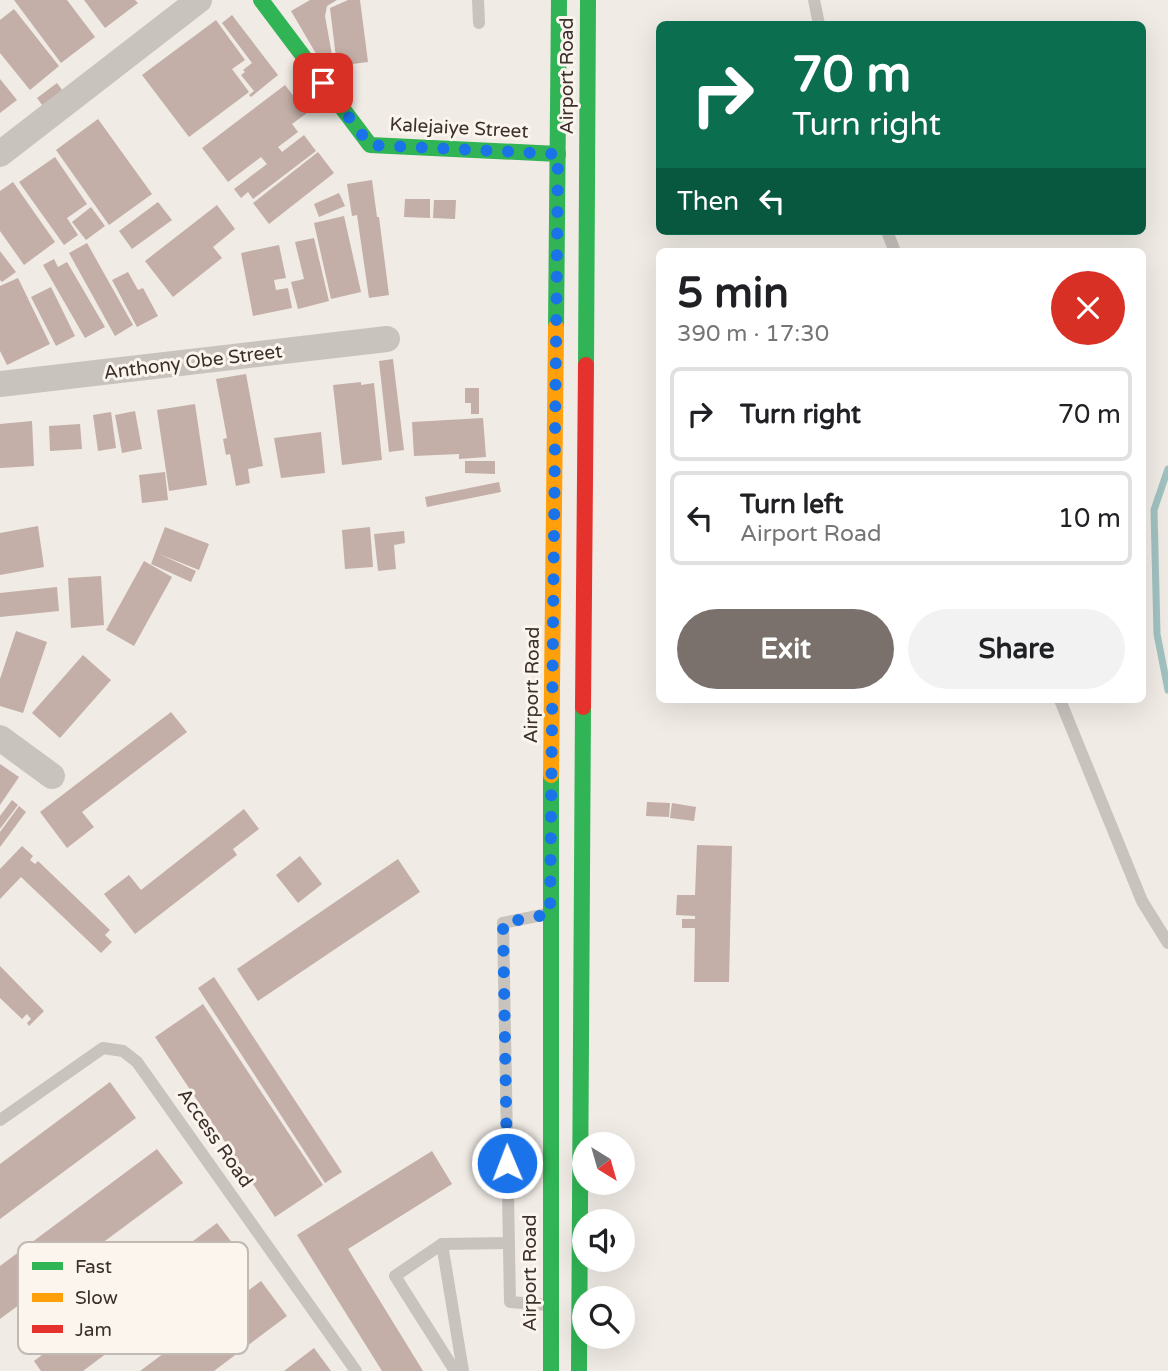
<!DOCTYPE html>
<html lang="en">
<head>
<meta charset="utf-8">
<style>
	body { margin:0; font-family:"Varela Round",sans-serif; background:#f2f2f2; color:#202124; height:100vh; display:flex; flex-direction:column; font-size:26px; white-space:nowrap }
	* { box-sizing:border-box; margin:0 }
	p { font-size:23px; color:#757577 }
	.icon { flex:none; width:38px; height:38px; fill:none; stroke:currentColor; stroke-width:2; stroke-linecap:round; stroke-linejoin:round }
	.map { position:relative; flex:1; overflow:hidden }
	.sheet { position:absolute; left:656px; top:248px; width:490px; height:455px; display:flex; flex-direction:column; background:#fff; border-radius:10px; box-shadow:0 7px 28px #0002 }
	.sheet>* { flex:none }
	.top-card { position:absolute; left:656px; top:21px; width:490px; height:214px; border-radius:10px; box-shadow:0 7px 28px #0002; background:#0b6e4f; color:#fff; overflow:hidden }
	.needle { width:46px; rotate:143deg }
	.tools { position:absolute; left:572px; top:1132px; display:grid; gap:14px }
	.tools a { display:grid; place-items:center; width:63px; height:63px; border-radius:50%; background:#fff; box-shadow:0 7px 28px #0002; font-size:35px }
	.pin { position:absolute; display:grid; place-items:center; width:60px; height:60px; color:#fff; margin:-30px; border-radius:14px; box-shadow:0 4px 10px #0006 }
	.me { position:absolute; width:77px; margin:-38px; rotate:359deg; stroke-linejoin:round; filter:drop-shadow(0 0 5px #0008) }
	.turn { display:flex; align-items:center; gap:24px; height:147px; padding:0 21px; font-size:32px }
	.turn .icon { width:91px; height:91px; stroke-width:2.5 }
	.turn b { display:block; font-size:49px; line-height:60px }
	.then { display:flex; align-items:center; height:66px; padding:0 21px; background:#0003; gap:14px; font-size:26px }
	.round { display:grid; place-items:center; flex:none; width:74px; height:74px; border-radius:37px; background:#f2f2f2 }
	.summary { display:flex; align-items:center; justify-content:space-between; height:119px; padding:0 21px }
	h1 { font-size:42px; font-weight:800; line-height:52px }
	.cta { display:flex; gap:14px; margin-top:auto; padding:14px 21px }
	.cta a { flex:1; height:80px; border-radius:42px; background:#7a716c; color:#fff; font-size:28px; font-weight:800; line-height:80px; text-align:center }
	.cta a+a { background:#f2f2f2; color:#202124 }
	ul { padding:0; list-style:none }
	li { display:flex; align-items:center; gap:21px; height:94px; margin:0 14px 10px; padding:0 7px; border:4px solid #e0e0e0; border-radius:10px }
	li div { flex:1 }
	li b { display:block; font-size:26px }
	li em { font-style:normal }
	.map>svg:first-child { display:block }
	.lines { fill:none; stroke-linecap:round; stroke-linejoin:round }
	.stream { stroke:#a1c2c1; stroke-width:7 }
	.building { fill:#c3afa7 }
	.lane { stroke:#c9c3be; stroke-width:12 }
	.street { stroke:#c9c3be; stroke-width:26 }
	.fast { stroke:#30b455; stroke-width:16 }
	.slow { stroke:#ff9f0a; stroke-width:16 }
	.jam { stroke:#e5322d; stroke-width:16 }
	.route { stroke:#1a73e8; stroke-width:12; stroke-dasharray:0 21.6 }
	.labels { text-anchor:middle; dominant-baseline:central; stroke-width:6; stroke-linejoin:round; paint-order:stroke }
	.street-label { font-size:19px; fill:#3b302b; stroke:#fbf5ee }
	.key { fill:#fbf5ee; stroke:#c1bab4; stroke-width:2 }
	.key-label { font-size:19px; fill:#3b302b }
</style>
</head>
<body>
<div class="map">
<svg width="1168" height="1371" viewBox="0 0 1168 1371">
	<rect width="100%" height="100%" fill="#f0ebe5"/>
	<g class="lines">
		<path class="stream" d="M1168,469L1154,510L1157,634L1168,690"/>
	</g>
	<g class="building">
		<path d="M14,0H67L95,37L61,63Z"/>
		<path d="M84,0H135L138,3L105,28Z"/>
		<path d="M310,0H337L327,6L325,16L334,66L328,74L291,11Z"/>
		<path d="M348,0H360L368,62L337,66L330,8Z"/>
		<path d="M14,9L59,66L30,90L0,53V20Z"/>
		<path d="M232,15L278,75L251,97L249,95L254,91L241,75L245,72L243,70L252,63L222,23Z"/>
		<path d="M216,20L245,60L232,69L249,92L189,137L142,75Z"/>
		<path d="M0,79L17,100L0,113Z"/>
		<path d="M57,83L65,94L45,109L37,98Z"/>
		<path d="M285,85L307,113L292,124L298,132L278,147L282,152L304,135L316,151L253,199L248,192L241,198L234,189L267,164L261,157L228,182L202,148Z"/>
		<path d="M98,119L152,194L109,225L56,150Z"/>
		<path d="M318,152L334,173L269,224L253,203Z"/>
		<path d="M55,157L87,204L67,218L78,235L64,245L19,182Z"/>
		<path d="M372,180L377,217H379L389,295L369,298L357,215L352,216L347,184Z"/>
		<path d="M13,182L55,242L24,265L0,231V191Z"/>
		<path d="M339,193L345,206L319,217L314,204Z"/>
		<path d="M405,199H430V218L404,217Z"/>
		<path d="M434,200H456L455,219L433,218Z"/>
		<path d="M158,202L172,220L132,249L119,231Z"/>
		<path d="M217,205L235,229L213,247L222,258L173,297L145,261Z"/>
		<path d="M91,207L105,226L86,240L72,222Z"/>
		<path d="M344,216L361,292L331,299L314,223Z"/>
		<path d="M314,238L329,301L298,309L291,282L304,279L295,242Z"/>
		<path d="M87,243L133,325L115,336L69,253Z"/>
		<path d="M279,245L286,278L274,280L276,290L288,288L292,308L253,316L241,253Z"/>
		<path d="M0,251L16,272L2,282L0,280Z"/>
		<path d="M54,259L58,267L67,262L105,327L85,338L43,265Z"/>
		<path d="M128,272L138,290L143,288L158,316L137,327L112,280Z"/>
		<path d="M18,278L50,344L7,365L0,351V286Z"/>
		<path d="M51,287L75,336L56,346L31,297Z"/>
		<path d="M393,359L404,450L389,452L379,361Z"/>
		<path d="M246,374L263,466L248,469L250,483L236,486L230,454L226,455L223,439L227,438L216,379Z"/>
		<path d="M361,382V385L374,383L382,460L342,465L333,385Z"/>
		<path d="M465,388H479V414H471V403H465Z"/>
		<path d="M195,404L207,485L169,491L157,410Z"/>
		<path d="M135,411L142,449L122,453L115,415Z"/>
		<path d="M111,412L116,448L98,451L93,415Z"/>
		<path d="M483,418L486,457L459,459V454L414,456L412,422Z"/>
		<path d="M32,421L34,466L0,468V424Z"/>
		<path d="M80,424L82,449L50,451L49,426Z"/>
		<path d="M321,432L325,473L281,478L274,438Z"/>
		<path d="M465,461H495V474L465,473Z"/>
		<path d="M165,472L168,500L142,503L139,475Z"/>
		<path d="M499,482L501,492L427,507L425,497Z"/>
		<path d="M38,526L44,567L0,575V533Z"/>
		<path d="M165,527L209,544L199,570L159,554L196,571L191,582L151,564Z"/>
		<path d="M370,527L373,567L345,569L342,530Z"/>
		<path d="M404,531L405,543L394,545L396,569L378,571L374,534Z"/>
		<path d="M144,561L172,577L134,646L106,630Z"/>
		<path d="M101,576L104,625L71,628L68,578Z"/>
		<path d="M57,587L59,611L0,617V593Z"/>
		<path d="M16,631L47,642L23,713L0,706V679Z"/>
		<path d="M83,655L111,680L60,738L32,713Z"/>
		<path d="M171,712L187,732L82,812L94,827L67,848L40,812Z"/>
		<path d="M0,764L19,777L0,805Z"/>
		<path d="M12,800L18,805L0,829V816Z"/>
		<path d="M647,802L670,803L669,817L646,816Z"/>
		<path d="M672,803L696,807L694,821L670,818Z"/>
		<path d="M19,806L26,812L0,847V832Z"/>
		<path d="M244,809L259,829L233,849L237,855L135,934L104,894L129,875L141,890Z"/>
		<path d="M697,845L732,846L729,982H694L695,928H682V919H695V916L676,915L677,895H695Z"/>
		<path d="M22,846L33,856L30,860L35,864L38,861L110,930L105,935L112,942L101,953L21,877L0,899V869Z"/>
		<path d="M300,856L322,884L298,903L276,875Z"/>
		<path d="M398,859L420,892L258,1001L237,969Z"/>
		<path d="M0,966L44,1011L29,1026L27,1023L31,1019L27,1014L22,1019L0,998Z"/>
		<path d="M214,977L342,1172L325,1183L198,988Z"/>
		<path d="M203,1004L323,1185L275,1217L155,1037Z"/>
		<path d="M110,1082L136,1118L0,1219V1164Z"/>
		<path d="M157,1149L183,1183L0,1319V1266Z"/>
		<path d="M432,1151L452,1184L348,1249L423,1371H382L297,1235Z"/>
		<path d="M217,1223L240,1253L83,1371H41L34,1361Z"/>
		<path d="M261,1281L287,1316L214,1371H140Z"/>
		<path d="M314,1348L331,1371H284Z"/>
	</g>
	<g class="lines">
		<g class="lane">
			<path d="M478,0L479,23"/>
			<path d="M814,0L819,24"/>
			<path d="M887,231L895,252"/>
			<path d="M1060,700L1142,901L1168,943"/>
			<path d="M547,914L503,923L510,1302L548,1305"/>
			<path d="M0,1120L103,1048L123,1051L137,1062L356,1371"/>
			<path d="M442,1244L463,1371"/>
			<path d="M455,1371L395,1276L442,1244L509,1243"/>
		</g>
		<g class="street">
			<path d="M0,154L199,0"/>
			<path d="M0,384L387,339"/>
			<path d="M0,738L52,776"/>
		</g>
		<g class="fast">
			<path d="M261,0L370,145L558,154"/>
			<path d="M556,327L559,0"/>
			<path d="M586,365L588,0"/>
			<path d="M551,1371V775"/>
			<path d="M579,1371L583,707"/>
		</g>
		<path class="slow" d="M551,775L556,327"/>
		<path class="jam" d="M583,707L586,365"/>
	</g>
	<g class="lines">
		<path class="route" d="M323,83L370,145L558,154L550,914L503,923L507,1163"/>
	</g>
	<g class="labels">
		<g class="street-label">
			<text transform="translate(567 76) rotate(-90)">Airport Road</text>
			<text transform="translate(459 128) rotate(3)">Kalejaiye Street</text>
			<text transform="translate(193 362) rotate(-7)">Anthony Obe Street</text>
			<text transform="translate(532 685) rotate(-89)">Airport Road</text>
			<text transform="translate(215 1138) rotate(55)">Access Road</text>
			<text transform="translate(530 1273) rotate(-90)">Airport Road</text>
		</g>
	</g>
	<rect x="18" y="1242" width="230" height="112" rx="10" class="key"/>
	<rect x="32" y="1262" width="31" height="8" fill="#30b455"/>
	<rect x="32" y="1293" width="31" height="9" fill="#ff9f0a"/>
	<rect x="32" y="1325" width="31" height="8" fill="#e5322d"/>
	<g class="key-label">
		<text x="75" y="1273">Fast</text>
		<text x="75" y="1304">Slow</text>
		<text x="75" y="1336">Jam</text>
	</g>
</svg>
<div class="tools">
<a><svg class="needle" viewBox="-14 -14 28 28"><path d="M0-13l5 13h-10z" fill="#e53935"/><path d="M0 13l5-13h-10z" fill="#757577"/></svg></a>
<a><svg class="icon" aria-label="sound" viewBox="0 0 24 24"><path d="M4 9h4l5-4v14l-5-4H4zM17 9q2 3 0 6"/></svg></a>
<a><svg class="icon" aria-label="search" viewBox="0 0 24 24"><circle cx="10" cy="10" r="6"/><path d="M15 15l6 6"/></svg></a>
</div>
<div class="pin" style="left:323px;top:83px;background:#d93025"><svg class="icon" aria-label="arrive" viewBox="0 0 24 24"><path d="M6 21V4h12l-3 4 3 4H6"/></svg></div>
<svg class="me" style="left:507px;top:1163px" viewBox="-20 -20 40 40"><circle r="17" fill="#1a73e8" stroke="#fff" stroke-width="3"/><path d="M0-11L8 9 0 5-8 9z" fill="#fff"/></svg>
<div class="top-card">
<div class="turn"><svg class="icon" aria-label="right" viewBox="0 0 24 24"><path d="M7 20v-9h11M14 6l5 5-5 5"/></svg><div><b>70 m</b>Turn right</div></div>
<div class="then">Then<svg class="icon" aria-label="left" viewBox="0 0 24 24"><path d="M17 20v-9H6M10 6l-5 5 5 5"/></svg></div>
</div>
<section class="sheet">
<div class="summary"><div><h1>5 min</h1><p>390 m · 17:30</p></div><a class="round" style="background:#d93025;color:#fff"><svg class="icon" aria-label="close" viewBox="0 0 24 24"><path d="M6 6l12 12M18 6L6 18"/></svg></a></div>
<ul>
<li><svg class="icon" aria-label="right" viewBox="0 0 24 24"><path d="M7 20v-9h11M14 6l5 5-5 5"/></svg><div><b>Turn right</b></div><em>70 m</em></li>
<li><svg class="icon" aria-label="left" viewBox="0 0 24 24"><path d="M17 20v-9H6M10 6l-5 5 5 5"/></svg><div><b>Turn left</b><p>Airport Road</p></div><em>10 m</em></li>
</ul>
<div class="cta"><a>Exit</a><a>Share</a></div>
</section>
</div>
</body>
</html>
